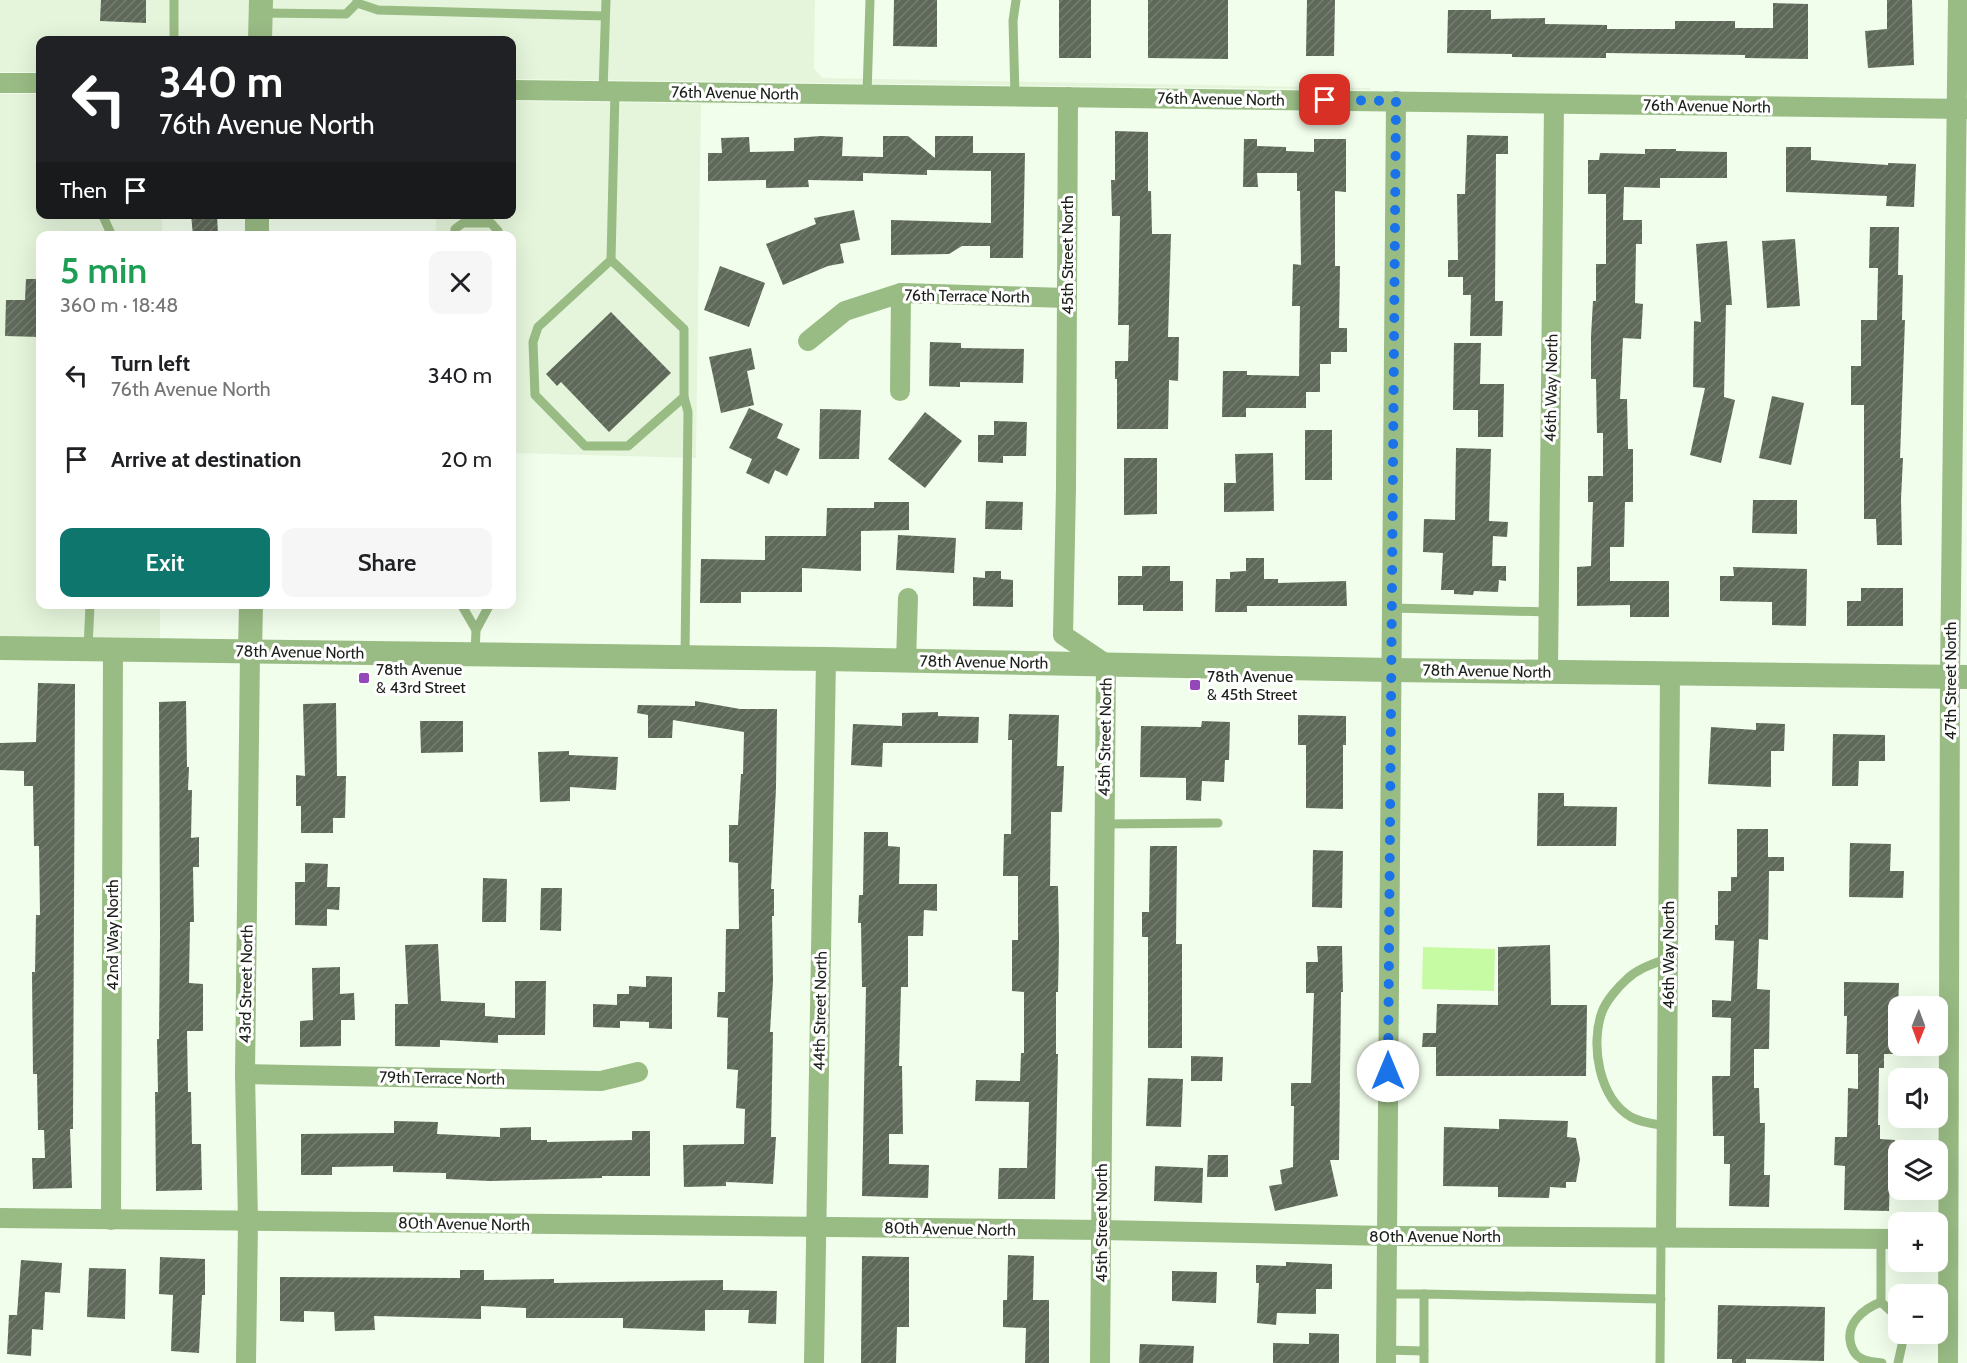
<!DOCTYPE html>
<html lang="en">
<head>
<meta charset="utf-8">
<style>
	body { margin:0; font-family:Cabin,sans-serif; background:#f6f6f6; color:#202124; height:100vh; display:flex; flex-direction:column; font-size:22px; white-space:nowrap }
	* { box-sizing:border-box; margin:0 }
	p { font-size:20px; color:#757577 }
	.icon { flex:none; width:33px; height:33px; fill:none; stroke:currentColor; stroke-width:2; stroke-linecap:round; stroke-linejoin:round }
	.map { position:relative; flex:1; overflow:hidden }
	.panel { position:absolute; left:36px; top:231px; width:480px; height:378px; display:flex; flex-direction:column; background:#fff; border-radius:12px; box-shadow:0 6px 24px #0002 }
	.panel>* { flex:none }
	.top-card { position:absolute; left:36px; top:36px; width:480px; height:183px; border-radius:12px; box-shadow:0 6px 24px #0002; background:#202124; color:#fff; overflow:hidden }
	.needle { width:39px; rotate:181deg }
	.controls { position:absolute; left:1888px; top:996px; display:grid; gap:12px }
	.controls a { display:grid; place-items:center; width:60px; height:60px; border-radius:12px; background:#fff; box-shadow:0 6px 24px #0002; font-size:30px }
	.pin { position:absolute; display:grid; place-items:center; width:51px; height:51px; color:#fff; margin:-26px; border-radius:12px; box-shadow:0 3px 9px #0006 }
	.me { position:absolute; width:66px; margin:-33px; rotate:0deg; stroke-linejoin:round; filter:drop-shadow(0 0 4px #0008) }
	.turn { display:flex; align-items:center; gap:21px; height:126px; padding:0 24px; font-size:27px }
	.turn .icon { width:78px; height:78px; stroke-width:2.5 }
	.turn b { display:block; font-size:42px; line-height:51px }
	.then { display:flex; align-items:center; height:57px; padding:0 24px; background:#0003; gap:12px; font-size:22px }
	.round { display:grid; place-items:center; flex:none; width:63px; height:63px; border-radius:12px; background:#f6f6f6 }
	.headline { display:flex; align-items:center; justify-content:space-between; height:102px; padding:0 24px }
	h1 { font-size:36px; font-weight:600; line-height:45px; color:#1e9e55 }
	.primary-button { display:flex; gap:12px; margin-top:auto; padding:12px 24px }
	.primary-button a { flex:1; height:69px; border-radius:12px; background:#0f766e; color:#fff; font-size:24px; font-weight:600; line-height:69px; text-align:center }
	.primary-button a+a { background:#f6f6f6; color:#202124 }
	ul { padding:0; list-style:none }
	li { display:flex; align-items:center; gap:18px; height:84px; padding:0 24px }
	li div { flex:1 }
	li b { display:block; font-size:22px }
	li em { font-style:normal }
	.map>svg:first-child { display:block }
	.built { fill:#e5f5db }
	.green { fill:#c6fba4 }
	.building { fill:url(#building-hatch) }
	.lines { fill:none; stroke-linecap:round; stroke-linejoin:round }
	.service { stroke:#99bb84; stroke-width:9 }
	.minor { stroke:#99bb84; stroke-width:20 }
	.tertiary { stroke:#99bb84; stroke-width:24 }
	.route { stroke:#1a73e8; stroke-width:10; stroke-dasharray:0 18 }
	.poi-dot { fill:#9447b8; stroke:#fff; stroke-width:2 }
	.labels { text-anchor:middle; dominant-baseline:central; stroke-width:6; stroke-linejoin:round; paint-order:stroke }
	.street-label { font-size:16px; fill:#1b2019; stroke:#fff }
	.poi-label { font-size:16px; fill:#1b2019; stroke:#fff; text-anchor:start }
</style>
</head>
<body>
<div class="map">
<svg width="1967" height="1363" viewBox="0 0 1967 1363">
	<defs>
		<pattern id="building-hatch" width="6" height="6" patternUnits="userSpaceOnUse" patternTransform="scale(1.5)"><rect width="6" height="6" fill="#5f6959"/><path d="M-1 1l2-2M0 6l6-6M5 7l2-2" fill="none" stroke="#767e71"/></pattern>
	</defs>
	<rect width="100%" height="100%" fill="#f2feec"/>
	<g class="built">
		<path d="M0,0H251L250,40H40V72H0Z"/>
		<path d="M270,0H815L814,68L822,78L1370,88V90L512,79V40H269Z"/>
		<path d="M0,94H40V214L162,215V235L40,236V604L160,605V639L0,637Z"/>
		<path d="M512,101L828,105L701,104L696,458L512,453V236H436V215L512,214Z"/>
	</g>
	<path class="green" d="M1423,947L1495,949L1494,991L1422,989Z"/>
	<g class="building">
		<path d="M101,0H146V23L100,21Z"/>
		<path d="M894,0H937V47L893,46Z"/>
		<rect x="1059" y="0" width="32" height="58"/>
		<path d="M1148,0H1228V59L1148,58Z"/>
		<path d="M1307,0H1335L1334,56H1306Z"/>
		<path d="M1887,0H1912L1914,65L1868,68L1865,31L1887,29Z"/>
		<path d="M1773,3L1808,4V59L1745,58V55L1606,53V58L1512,57V54L1447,53L1448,10H1491V19L1545,18V24L1607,25V29H1675V21H1735V28H1773Z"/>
		<path d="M1115,131L1148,132V191H1151L1152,234H1171L1168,337H1179L1178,381L1169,380L1168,429H1117V379H1115V361H1128L1129,325H1118L1120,216H1112L1111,180H1115Z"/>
		<path d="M1467,135L1508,136V154H1496L1495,301H1503L1502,336H1470L1471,295H1463V277H1448V260H1458L1457,194H1465Z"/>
		<path d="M821,136L843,137L842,156L883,157V136H908L935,158V136H973V153H1025L1023,258H990V246H962L949,254L891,255V220L991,223V171L927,170V175L863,173V181L808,180L809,187L766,188V180L708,181V153H722L721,138L749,137L750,152L794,151V138Z"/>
		<path d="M1244,139H1257V146L1286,147V151L1314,152V139H1346V192L1335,191V266H1340L1339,328H1347V352H1331V364H1320V392H1306V408H1246V417H1222L1223,371H1247V375L1299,376L1300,306H1292L1293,264L1301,265L1300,191H1297V173H1257L1258,187H1243Z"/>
		<path d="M1786,147H1811V160L1888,165V163L1916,164L1914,207L1886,206L1887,196L1786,192Z"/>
		<path d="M1645,149H1676V151L1727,152V178H1660V188L1624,187L1623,220H1642V244H1636L1635,303L1643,304L1641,339L1623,338L1620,399H1627L1628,449H1633V502H1625L1624,547H1610V581H1669V617H1630V605L1577,606V567L1591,566L1593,502H1588V476H1603V433H1597L1596,379H1591V336L1593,301H1596V264H1606V194H1588V160H1599L1600,153L1645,154Z"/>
		<path d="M854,210L860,240L840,244L844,263L828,266L783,285L766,244L816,224L814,218Z"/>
		<path d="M191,214H217L218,236H193Z"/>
		<path d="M1870,227H1899L1898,275H1903L1902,320H1905L1900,458H1903L1901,499L1902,545H1877L1876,519H1864V405H1851V366H1861V320H1877L1878,268H1869Z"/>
		<path d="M1795,239L1800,306L1767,308L1762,241Z"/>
		<path d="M1727,241L1732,305H1726L1724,397L1735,400L1721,463L1690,455L1705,388L1693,387L1694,321L1701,322L1696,244Z"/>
		<path d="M720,266L765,283L749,327L704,310Z"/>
		<path d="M26,279H40V337L5,336L6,300H25Z"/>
		<path d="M611,312L671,373L609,432L561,382L557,386L546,374Z"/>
		<path d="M930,342L961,343V348L1024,349L1023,383L960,382V387L929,386Z"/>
		<path d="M1454,343H1481L1480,384H1504L1503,437H1478V410H1453Z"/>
		<path d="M751,348L755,369L747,371L754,405L721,413L709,357Z"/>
		<path d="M1772,396L1804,403L1791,465L1759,458Z"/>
		<path d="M749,408L783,424L777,438L800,449L787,476L775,470L769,484L746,473L752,459L729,448Z"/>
		<path d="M820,409L861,410L859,459H819Z"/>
		<path d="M925,412L962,441L925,488L888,459Z"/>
		<path d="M994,421L1027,422L1026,456H1003V463L978,462V435H994Z"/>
		<rect x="1305" y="430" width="27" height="50"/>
		<path d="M1456,448L1491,449L1489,521L1508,522L1507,537L1493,536L1492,566H1506V581L1499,580L1498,592L1474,591L1473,595L1454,594V590H1441L1443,553L1423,552L1424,519L1455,520Z"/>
		<path d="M1273,453L1274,511L1224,512V483H1236L1235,454Z"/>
		<path d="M1124,458H1157V514L1124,515Z"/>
		<path d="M1753,500H1797V534L1752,533Z"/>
		<path d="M986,501L1023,502L1022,530L985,529Z"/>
		<path d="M874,502H909V530L861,531V571L802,568V592H741V603H700L701,559L765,560V536H826L827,508H874Z"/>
		<path d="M898,535L956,538L954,573L896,570Z"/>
		<path d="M1246,558H1264V579H1278V583L1346,581L1347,606H1247V612H1215L1216,579H1230V572L1246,571Z"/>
		<path d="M1142,566H1170V581H1183V611H1143V605H1118V576H1142Z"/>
		<path d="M1733,567L1807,569L1806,626L1772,625V602L1720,601V576H1734Z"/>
		<path d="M985,571H1001V579L1013,580V607L973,606V577L985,578Z"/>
		<path d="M1861,588H1903V626H1847V601H1861Z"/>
		<path d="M38,683L75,684L73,1129H70L72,1188L33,1189L32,1158H45L44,1130H38L37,1074H33L32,972H35L36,915H40L39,846H34L33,786H24V771L0,770V743L36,742Z"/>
		<path d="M186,701L187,767H189L188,790H192L191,838L199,837V867H193L194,922H190L189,983L203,984V1031H187L188,1092H191L192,1144H201L202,1190L156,1191L155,1092H158L157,1039H159L160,933L159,702Z"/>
		<path d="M695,701L740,709H777L776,788L771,889H774V916H772L773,981L770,1032H773L771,1137H776L773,1184L726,1182V1186L684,1187L683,1145L744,1144L745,1109L736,1108L738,1070L727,1069L728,1018L717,1017L718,992H725L726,929H739L738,863L729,862V825H738L741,774H743L744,732L673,720L672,738H648V715L637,713L638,705L695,706Z"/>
		<path d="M336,703L337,776H346L345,818H333V833H301V806H296V775L305,776L303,704Z"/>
		<path d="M938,712V716L979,717L978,743H883L882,767L851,765L853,724L902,726V713Z"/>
		<path d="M1009,714L1059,715L1057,766H1064L1062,812H1051L1050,886H1058L1059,941L1058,992H1056V1054H1058L1055,1199H998L999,1168H1027L1029,1102L975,1101L976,1080L1020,1081L1021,1053H1024V992L1012,991V940H1018V876H1003L1004,834H1011L1012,740H1008Z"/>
		<path d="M1298,715L1346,716V745H1343V809L1306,808V745H1298Z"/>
		<path d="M420,721H463V752L421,753Z"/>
		<path d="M1202,721L1230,722L1229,760H1225L1224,782L1202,781L1201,801L1186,800V778L1140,777L1141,726L1201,727Z"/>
		<path d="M1756,723L1785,724L1784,751H1771V787L1708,784L1711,727L1756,730Z"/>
		<path d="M1833,734L1885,735V761H1859L1858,786H1832Z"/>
		<path d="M569,751V755L618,757L616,790L570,787V801L540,802L538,752Z"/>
		<path d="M1538,793H1564V806L1617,807L1616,846H1537Z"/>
		<path d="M1737,829H1768V857H1784V871H1769L1768,940L1759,939L1757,989L1770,990L1769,1049H1754V1088H1759L1760,1123H1765L1764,1175H1770L1769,1207L1729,1206L1730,1164H1724V1136H1713L1712,1076H1730L1731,1018L1712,1017V1000L1731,1001L1734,941L1715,940V925H1718V891H1731V877H1737Z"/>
		<path d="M864,832H888V846L900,847L899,884H937V911L924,910L923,936H908V987H901L899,1066H902L903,1134H889V1164L929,1165L928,1198L862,1196L866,987H862L861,923H858L859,895H863Z"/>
		<path d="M1850,843L1891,844L1890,871H1904L1903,898L1849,897Z"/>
		<path d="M1150,846H1177L1176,944H1182V1048H1148V937H1142V912H1149Z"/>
		<path d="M1313,850L1343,851L1342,908L1312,907Z"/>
		<path d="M305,863L328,864L327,887H340L339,910L327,909V926L295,925V882H305Z"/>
		<path d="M483,878L507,879L506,922H482Z"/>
		<path d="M541,888H562L561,931L540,930Z"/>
		<path d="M438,944L441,1001L485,1003V1016L515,1018V981H546L545,1035H498V1043L440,1040V1047L395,1046V1004H408L405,945Z"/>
		<path d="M1550,945L1551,1005H1587L1586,1076H1436V1047H1422L1423,1033H1436L1437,1004L1498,1005V947Z"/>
		<path d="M1317,946H1342L1343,992H1341L1339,1160H1330L1338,1196L1275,1211L1269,1186L1282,1184L1280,1170L1293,1167L1294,1106H1291V1083H1311L1314,993H1306V962H1318Z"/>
		<path d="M340,967V994L354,993L355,1020H341V1046L300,1047V1021L313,1020L312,968Z"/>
		<path d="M646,976L672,977V1029L649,1028V1022L620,1021V1028L593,1027V1004L617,1005V994H629V986L646,987Z"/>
		<path d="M1844,982L1899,983L1896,1054H1884V1068H1879L1878,1125H1880V1139L1895,1140L1893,1168H1890L1889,1211L1844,1210L1845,1166L1834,1165L1835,1137H1847L1848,1088L1858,1089V1054H1846L1847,1016H1844Z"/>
		<path d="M1191,1056L1223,1057L1222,1081H1191Z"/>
		<path d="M1148,1078L1183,1079L1181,1127L1146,1126Z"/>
		<path d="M1499,1119L1568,1121L1567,1137L1576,1138L1580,1159L1576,1182H1566V1188L1550,1187L1549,1198L1498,1197V1187L1443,1186L1444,1127L1499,1129Z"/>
		<path d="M394,1121L438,1122L437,1134L500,1137V1128L531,1127V1140H547V1142L632,1140V1131H650V1176H602V1178L490,1181L446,1179V1173L393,1172V1166L332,1167V1175H301V1134L394,1133Z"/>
		<path d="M1208,1155H1228V1177H1207Z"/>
		<path d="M1155,1166L1203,1168L1202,1203L1154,1201Z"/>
		<path d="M1008,1255L1034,1256L1033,1300H1049V1363H1025L1026,1328L1003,1327V1300H1007Z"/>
		<path d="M862,1256L909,1257V1327H897L896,1363H861Z"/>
		<path d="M160,1257L205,1259V1295H202L199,1353L171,1351L173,1295L159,1294Z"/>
		<path d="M21,1260L62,1263L60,1293L45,1292L43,1330L32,1329L31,1356L7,1354L9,1315H17Z"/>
		<path d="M1286,1262L1332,1264V1289H1316V1314L1277,1313L1276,1325L1257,1323L1259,1283H1256V1265L1286,1266Z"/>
		<path d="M89,1268L126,1269L125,1319L87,1317Z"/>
		<path d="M460,1270H484V1280L554,1279V1283L723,1280V1290L777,1291L776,1324L748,1323L749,1310H705V1331L623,1328V1318H526V1308L481,1306V1319L374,1316L375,1330L335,1331L334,1312L304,1311V1322L280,1321V1277L460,1278Z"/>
		<path d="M1172,1271L1217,1272L1216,1303L1172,1301Z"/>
		<path d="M1718,1305L1825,1307L1824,1361L1746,1359V1363H1732V1359H1717Z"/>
		<path d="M1309,1333L1339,1334V1363H1273V1343L1309,1344Z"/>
		<path d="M1140,1344L1194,1346L1193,1363H1139Z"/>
	</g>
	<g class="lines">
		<g class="service">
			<path d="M357,3L378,10L605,16"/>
			<path d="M262,13L346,14L357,3V0"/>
			<path d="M174,40V0"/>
			<path d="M603,91L606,0"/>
			<path d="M867,94L870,0"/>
			<path d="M1015,96L1013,21L1016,0"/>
			<path d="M102,214L112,236"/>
			<path d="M455,236V229L463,223H491L498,231L499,236"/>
			<path d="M611,260L684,329V397L628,446H585L535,395L533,342L538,327L611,260L615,91"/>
			<path d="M684,397L688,412L685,655"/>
			<path d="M461,604L476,630"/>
			<path d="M1392,608L1549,612"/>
			<path d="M88,649L90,604"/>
			<path d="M475,654L476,630L490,604"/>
			<path d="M1104,824L1218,823"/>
			<path d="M1667,1126C1655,1124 1642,1123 1631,1117C1599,1098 1590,1045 1602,1012C1606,1001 1618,987 1627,979C1638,968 1654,964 1668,958"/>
			<path d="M1881,1239V1302C1863,1309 1845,1324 1851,1345C1853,1350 1854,1354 1859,1357C1865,1362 1874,1362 1882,1363"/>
			<path d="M1387,1294H1424"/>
			<path d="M1881,1302L1897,1317L1899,1325"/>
			<path d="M1386,1350L1424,1351"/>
			<path d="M1424,1363V1294L1661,1299"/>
			<path d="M1660,1363L1661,1237"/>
			<path d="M1898,1363L1902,1345L1901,1334"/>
		</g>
		<g class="minor">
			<path d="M0,83H40"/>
			<path d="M512,90L1967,109"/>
			<path d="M1068,97L1066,488L1063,635L1106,664L1100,1363"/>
			<path d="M808,341L845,311L901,293L1067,298"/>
			<path d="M900,391L901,293"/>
			<path d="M906,661L908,598"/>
			<path d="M1548,672L1554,104"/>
			<path d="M245,1074L601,1081L638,1072"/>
			<path d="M0,1218L1101,1230L1387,1236L1899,1239"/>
			<path d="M111,1220L113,649"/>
			<path d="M1666,1237L1670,673"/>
			<path d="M246,1363L248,1221L245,1074L250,652"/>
			<path d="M814,1363L826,659"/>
			<path d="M1386,1363L1396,101"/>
			<path d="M1948,1363L1950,677L1958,0"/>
		</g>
		<g class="tertiary">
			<path d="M260,40L261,0"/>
			<path d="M257,236V214"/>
			<path d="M0,648L826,659L1391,670L1967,677"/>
			<path d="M250,652L251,604"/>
		</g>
	</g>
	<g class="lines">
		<path class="route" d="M1325,100L1396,101L1388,1071"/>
	</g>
	<g class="poi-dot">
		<rect x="358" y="672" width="12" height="12" rx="3"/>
		<rect x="1189" y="679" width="12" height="12" rx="3"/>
	</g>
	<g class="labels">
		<g class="street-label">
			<text transform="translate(735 93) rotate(1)">76th Avenue North</text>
			<text transform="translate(1221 99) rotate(1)">76th Avenue North</text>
			<text transform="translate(1707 106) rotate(1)">76th Avenue North</text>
			<text transform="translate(1067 255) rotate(-90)">45th Street North</text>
			<text transform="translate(967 296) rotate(1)">76th Terrace North</text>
			<text transform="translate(1551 388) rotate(-89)">46th Way North</text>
			<text transform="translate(300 652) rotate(1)">78th Avenue North</text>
			<text transform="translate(984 662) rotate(1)">78th Avenue North</text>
			<text transform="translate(1487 671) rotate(1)">78th Avenue North</text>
			<text transform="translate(1950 681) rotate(-90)">47th Street North</text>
			<text transform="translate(1105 737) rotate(-89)">45th Street North</text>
			<text transform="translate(112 935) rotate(-90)">42nd Way North</text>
			<text transform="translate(1668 955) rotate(-90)">46th Way North</text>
			<text transform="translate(246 984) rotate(-89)">43rd Street North</text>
			<text transform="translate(820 1011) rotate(-89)">44th Street North</text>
			<text transform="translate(442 1078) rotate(1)">79th Terrace North</text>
			<text transform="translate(1101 1223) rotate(-90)">45th Street North</text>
			<text transform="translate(464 1224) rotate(1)">80th Avenue North</text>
			<text transform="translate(950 1229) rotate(1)">80th Avenue North</text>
			<text x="1435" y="1236">80th Avenue North</text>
		</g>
		<g class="poi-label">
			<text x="376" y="669">78th Avenue<tspan x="376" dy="18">&amp; 43rd Street</tspan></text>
			<text x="1207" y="676">78th Avenue<tspan x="1207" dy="18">&amp; 45th Street</tspan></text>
		</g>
	</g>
</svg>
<div class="controls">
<a><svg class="needle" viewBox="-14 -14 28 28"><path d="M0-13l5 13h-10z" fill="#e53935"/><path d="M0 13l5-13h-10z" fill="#757577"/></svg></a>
<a><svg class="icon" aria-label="sound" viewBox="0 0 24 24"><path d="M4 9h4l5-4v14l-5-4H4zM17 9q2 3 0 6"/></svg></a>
<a><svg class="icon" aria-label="layers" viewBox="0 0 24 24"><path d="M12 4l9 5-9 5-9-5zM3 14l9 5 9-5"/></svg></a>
<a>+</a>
<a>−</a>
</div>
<div class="pin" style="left:1325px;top:100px;background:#d93025"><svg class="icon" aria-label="arrive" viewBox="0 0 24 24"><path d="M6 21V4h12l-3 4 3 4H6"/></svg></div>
<svg class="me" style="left:1388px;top:1071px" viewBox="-20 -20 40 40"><circle r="19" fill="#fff"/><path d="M0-13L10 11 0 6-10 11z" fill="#1a73e8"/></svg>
<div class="top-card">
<div class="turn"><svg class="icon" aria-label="left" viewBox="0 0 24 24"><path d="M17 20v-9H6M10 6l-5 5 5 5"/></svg><div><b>340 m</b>76th Avenue North</div></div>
<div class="then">Then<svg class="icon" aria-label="arrive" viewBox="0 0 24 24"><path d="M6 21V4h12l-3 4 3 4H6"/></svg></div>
</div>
<section class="panel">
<div class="headline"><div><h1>5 min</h1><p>360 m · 18:48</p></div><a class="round"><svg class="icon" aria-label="close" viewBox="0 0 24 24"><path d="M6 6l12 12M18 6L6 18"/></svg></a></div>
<ul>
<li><svg class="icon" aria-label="left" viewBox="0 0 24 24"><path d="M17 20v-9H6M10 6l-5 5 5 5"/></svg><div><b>Turn left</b><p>76th Avenue North</p></div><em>340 m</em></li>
<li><svg class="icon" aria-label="arrive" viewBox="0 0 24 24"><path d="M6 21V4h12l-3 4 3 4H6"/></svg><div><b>Arrive at destination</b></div><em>20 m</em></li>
</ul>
<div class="primary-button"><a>Exit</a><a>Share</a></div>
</section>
</div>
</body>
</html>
